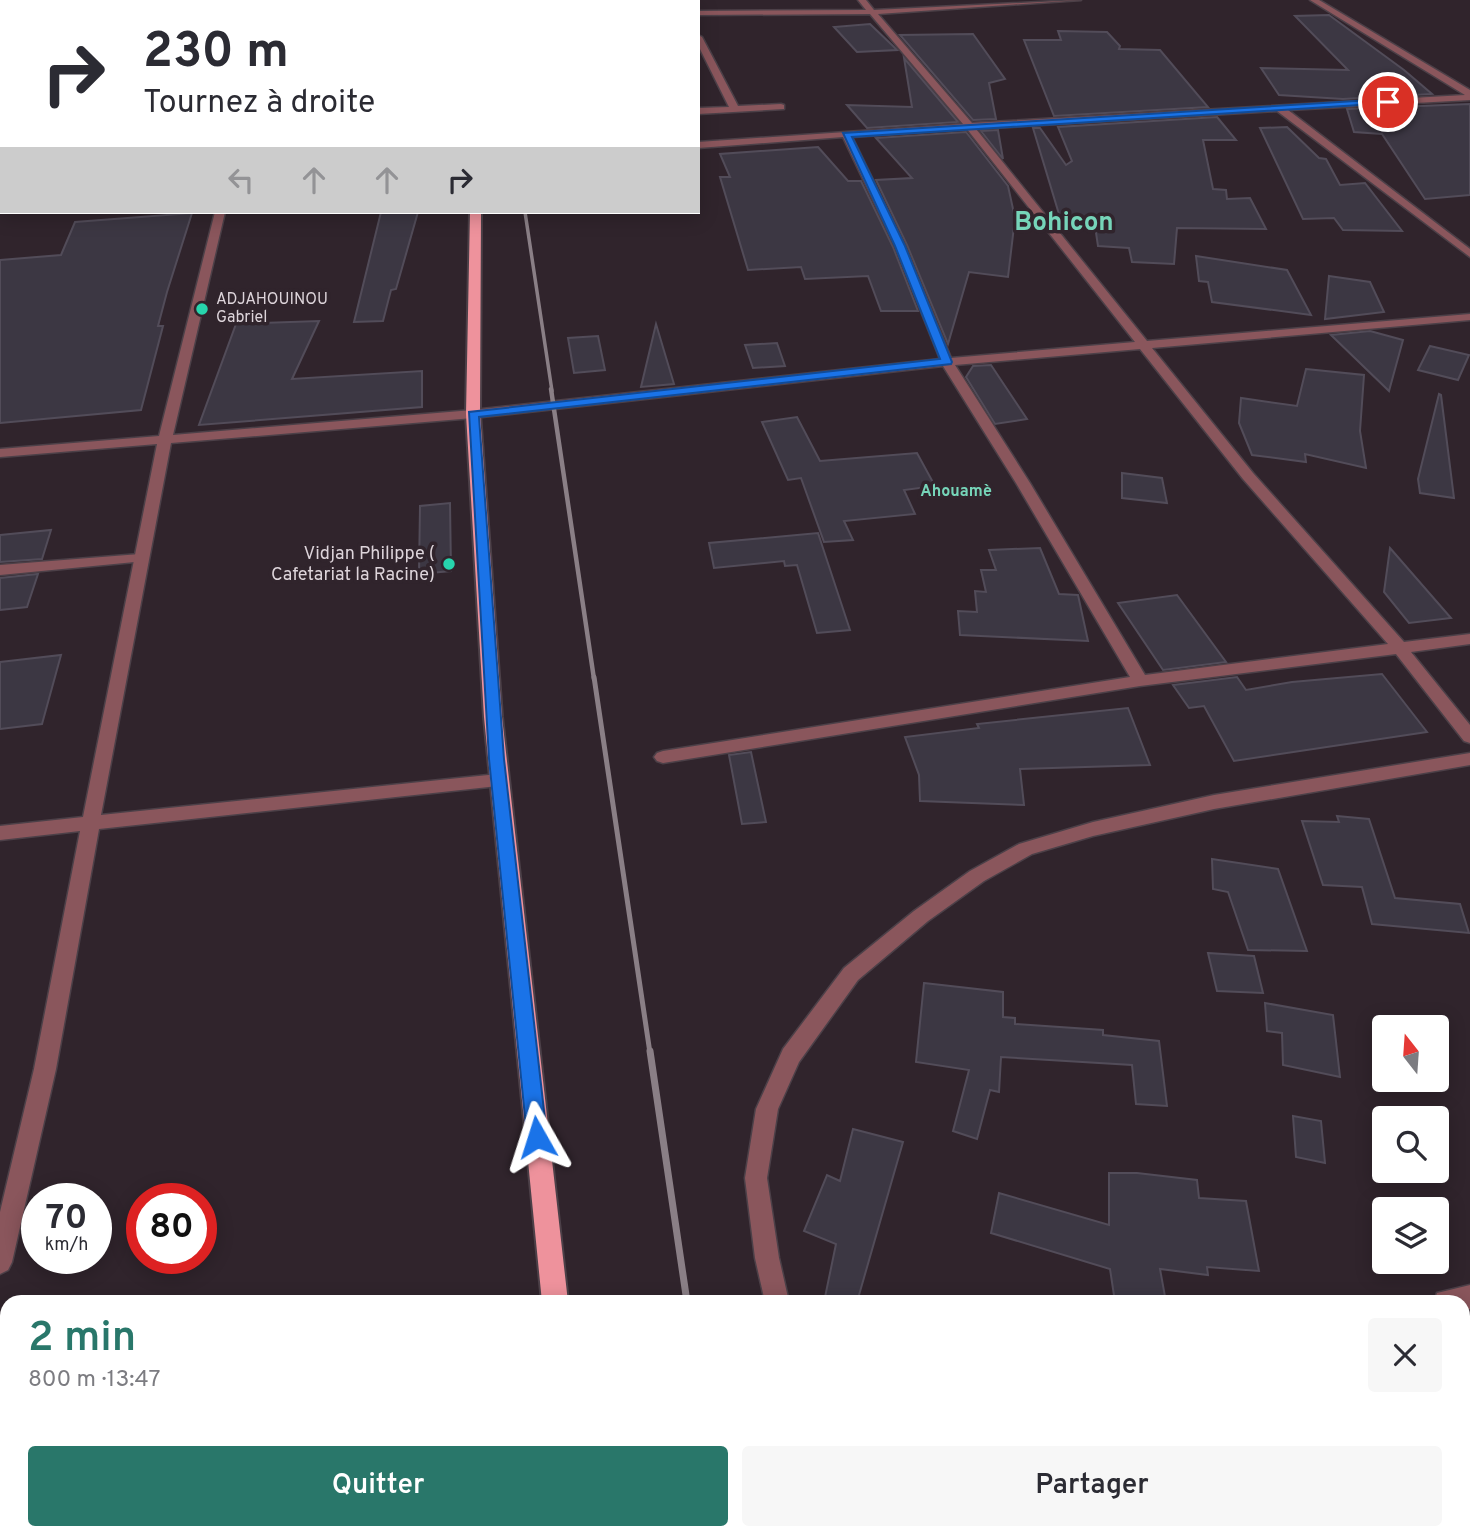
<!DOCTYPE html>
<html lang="fr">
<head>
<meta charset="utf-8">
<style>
	body { margin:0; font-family:Overpass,sans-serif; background:#f7f7f7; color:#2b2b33; height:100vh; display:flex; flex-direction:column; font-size:26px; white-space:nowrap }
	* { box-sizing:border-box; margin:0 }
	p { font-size:23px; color:#7c7c81 }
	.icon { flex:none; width:38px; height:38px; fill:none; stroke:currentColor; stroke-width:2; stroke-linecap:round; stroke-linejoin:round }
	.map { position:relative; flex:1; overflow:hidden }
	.drawer { position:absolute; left:0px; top:1295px; width:1470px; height:245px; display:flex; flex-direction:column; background:#fff; border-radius:21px 21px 0 0; box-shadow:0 4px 18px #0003 }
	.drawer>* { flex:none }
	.top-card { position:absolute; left:0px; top:0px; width:700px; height:214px; box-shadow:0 4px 18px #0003; background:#fff; color:#2b2b33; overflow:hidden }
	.needle { width:46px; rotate:343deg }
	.buttons { position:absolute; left:1372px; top:1015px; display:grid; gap:14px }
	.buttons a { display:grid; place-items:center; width:77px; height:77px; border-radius:7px; background:#fff; box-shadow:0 4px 18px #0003; font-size:35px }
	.speed { position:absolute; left:21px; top:1183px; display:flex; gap:14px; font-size:35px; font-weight:700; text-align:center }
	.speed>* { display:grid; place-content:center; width:91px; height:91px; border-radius:50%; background:#fff; box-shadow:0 4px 18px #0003; line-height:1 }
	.speed small { font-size:18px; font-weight:400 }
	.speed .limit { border:10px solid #d22; background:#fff; color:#111 }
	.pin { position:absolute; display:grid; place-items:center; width:60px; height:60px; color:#fff; margin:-30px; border:4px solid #fff; border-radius:50%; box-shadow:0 2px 7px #0007 }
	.me { position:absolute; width:77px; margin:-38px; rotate:354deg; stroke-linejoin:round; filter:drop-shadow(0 0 5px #0008) }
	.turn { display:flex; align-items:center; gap:24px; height:147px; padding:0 28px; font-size:32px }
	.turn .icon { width:91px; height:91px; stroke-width:2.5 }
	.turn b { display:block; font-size:49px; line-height:60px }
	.lanes { display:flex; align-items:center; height:66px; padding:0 28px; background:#0003; justify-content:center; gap:35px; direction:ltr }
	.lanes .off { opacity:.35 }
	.round { display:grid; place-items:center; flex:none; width:74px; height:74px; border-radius:7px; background:#f7f7f7 }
	.overview { display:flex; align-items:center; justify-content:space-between; height:119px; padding:0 28px }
	h1 { font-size:42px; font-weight:600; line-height:52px; color:#29776a }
	.primary-button { display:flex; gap:14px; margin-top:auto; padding:14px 28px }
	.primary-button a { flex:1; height:80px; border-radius:7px; background:#29776a; color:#fff; font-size:28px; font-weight:600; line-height:80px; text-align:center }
	.primary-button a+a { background:#f7f7f7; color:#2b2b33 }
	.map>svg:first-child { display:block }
	.building { fill:#3c3743; stroke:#524c59; stroke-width:2 }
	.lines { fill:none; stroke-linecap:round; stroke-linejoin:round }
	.service-casing { stroke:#4c4048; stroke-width:3 }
	.minor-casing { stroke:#4c4048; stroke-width:3 }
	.secondary-casing { stroke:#4c4048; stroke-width:3 }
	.trunk-casing { stroke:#4c4048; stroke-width:4 }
	.service { fill:#8a565c; fill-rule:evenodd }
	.minor { fill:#8a565c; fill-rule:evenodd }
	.secondary { fill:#c06e78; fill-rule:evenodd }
	.trunk { fill:#ee929c; fill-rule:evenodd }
	.rail-far3 { stroke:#8a7f86; stroke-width:3.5 }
	.rail-far2 { stroke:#8a7f86; stroke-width:4.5 }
	.rail-far1 { stroke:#8a7f86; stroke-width:5 }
	.rail { stroke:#8a7f86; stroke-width:7 }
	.route { fill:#1a73e8; stroke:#114b97; stroke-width:2 }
	.poi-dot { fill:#27d5ad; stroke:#30242c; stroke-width:2.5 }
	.labels { text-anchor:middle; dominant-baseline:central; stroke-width:7; stroke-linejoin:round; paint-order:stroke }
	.far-poi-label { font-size:16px; fill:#ddd4da; stroke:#30242c; text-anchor:start }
	.far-neighbourhood-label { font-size:16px; font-weight:bold; fill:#76d5b9; stroke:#30242c }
	.poi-label { font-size:18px; fill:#ddd4da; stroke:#30242c; text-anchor:end }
	.far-town-label { font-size:26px; font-weight:bold; fill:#76d5b9; stroke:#30242c }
</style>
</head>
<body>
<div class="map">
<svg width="1470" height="1540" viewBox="0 0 1470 1540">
	<rect width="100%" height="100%" fill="#30242c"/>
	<g class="building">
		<path d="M1329,15L1404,70L1432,94L1343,99L1279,95L1261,68L1348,70L1295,16Z"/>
		<path d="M870,24L893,46L897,50L857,52L834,27Z"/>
		<path d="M1058,31L1107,32L1120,46L1119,49L1160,50L1208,107L1054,116L1024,40H1061Z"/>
		<path d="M973,34L1005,79L989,83L996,119L973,120L900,35Z"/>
		<path d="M904,58L958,122L867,128L847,105L912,107Z"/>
		<path d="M1470,104V195L1425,199L1382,134L1354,132L1347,109Z"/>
		<path d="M1217,117L1236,140H1203L1213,189L1226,190L1227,199L1250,198L1266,229L1177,228L1174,264L1132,262L1129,248L1098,246L1095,226L1062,224L1033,128H1040L1066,165L1072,161L1058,127Z"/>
		<path d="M1287,127L1319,158L1326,159L1340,185L1365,183L1402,231L1343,230L1334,218L1303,219L1260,128Z"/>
		<path d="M998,130L1003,159L981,131Z"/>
		<path d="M966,132L1008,186L1015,218L1008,277L969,272L948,344L907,245L876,180L912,178L876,138Z"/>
		<path d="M818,147L848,181H861L893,247L918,311H881L868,276L805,279L801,267L748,270L720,177H730L720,154Z"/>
		<path d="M381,212H418L396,289L391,290L383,321L354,322Z"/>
		<path d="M192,213L167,292L158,326H163L141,410L0,423V260L61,255L75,222Z"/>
		<path d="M1196,256L1287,270L1311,315L1212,302L1208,282L1199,281Z"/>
		<path d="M1329,276L1370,282L1384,312L1325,319Z"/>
		<path d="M319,321L292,379L422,371V407L199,425L236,324Z"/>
		<path d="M656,324L674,384L641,387Z"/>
		<path d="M1370,331L1403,340L1389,391L1331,335Z"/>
		<path d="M598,336L605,370L574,373L568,338Z"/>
		<path d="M777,343L785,366L753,368L745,345Z"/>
		<path d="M1430,346L1469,355L1458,380L1418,370Z"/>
		<path d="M991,365L1027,419L995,424L966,377L973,366Z"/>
		<path d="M1306,369L1364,375L1360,431L1366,468L1305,454L1306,462L1252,455L1239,423L1241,398L1297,406Z"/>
		<path d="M1439,394L1441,395L1454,498L1420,493L1418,479Z"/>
		<path d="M797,417L820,461L917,453L935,486L904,490L915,514L844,521L853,540L824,542L801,478L788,480L762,422Z"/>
		<path d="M1122,473L1162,478L1167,503L1122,498Z"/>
		<path d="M450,503L451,571L419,574L420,506Z"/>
		<path d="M51,530L42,559L0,562V535Z"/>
		<path d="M818,533L850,630L817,633L797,565L785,566L784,561L714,568L709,543Z"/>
		<path d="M1040,548L1059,594L1078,595L1088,641L960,635L958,611L977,612L975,591L986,592L981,570H996L989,550Z"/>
		<path d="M1390,548L1451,618L1409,623L1384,592Z"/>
		<path d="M38,574L27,607L0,610V578Z"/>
		<path d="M1177,595L1226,662L1163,670L1118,603Z"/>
		<path d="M61,655L42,724L0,729V662Z"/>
		<path d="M1382,674L1427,732L1234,761L1204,706L1189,708L1173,685L1237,677L1246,690L1292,682Z"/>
		<path d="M1128,708L1150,765L1020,769L1024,805L920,801L919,775L905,737L979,728L977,724Z"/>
		<path d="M751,752L766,822L742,824L729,755Z"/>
		<path d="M1337,816L1369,819L1395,898L1460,904L1469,933L1372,924L1362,887L1323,885L1302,821L1339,822Z"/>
		<path d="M1212,859L1278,869L1307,951L1248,950L1228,892L1213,889Z"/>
		<path d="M1208,953L1254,956L1263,993L1217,991Z"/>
		<path d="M924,983L1003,992V1017L1015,1018V1024L1103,1030V1035L1159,1041L1167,1106L1136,1104L1132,1065L1001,1057L999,1092L990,1090L977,1139L953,1131L969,1070L916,1062Z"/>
		<path d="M1265,1003L1333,1015L1340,1077L1283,1065L1282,1033L1267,1031Z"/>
		<path d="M1293,1116L1321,1121L1325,1163L1296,1157Z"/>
		<path d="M853,1129L903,1142L857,1302H824L836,1244L804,1231L827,1175L840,1181Z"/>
		<path d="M1109,1173H1137L1197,1180L1199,1198L1246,1201L1259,1271L1207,1267L1208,1275L1160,1269L1166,1302H1115L1110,1269L991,1233L999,1193L1109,1225Z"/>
	</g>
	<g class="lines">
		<g class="service-casing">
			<path id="service" d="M140,554L147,558L145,561L0,575V565Z"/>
		</g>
		<g class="minor-casing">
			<g id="minor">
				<path d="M43,0H51L41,2Z"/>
				<path d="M63,0H100L60,2Z"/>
				<path d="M268,0H276L267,2Z"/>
				<path d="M858,0H866L874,10L1081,0L878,14L972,123L1465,95L1310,0H1319L1470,90V100L1288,110L1470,249V257L1277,111L976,129L1147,341L1470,314V320L1152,348L1253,473L1404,642L1470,634V644L1411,652L1470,725V743L1464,741L1396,654L1140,686L663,763L657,761L654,757L657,753L663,751L1130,677L1016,483L943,366L473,418L171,443L101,815L498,774L504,775L507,780L504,785L498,786L99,829L56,1069L12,1262L8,1270L0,1274V1212L34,1069L80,831L0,840V826L83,817L157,444L0,457V449L159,436L215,212H225L173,435L473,410L940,359L895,246L843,137L698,148V142L963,124L870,14L698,15V11L866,10ZM967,129L1135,342L951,358L905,246L852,137ZM1140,349L1243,479L1388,644L1145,675L1030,483L955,365Z"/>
				<rect x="0" y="3" width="2" height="4"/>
				<path d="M698,35L702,37L738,106L781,104L784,105V109L698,114V108L729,107L698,45Z"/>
				<rect x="0" y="52" width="2" height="4"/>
				<path d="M0,77H2L0,85Z"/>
				<path d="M2,189V196H0V190Z"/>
				<path d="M1470,753V765L1214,809L1093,836L1032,854L984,881L928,921L858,980L799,1062L778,1109L767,1178L779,1258L789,1302H765L755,1258L745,1178L756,1109L783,1049L844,968L914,911L970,871L1019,844L1093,822L1214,795Z"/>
				<path d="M1470,1285V1309L1463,1311V1302H1434L1437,1293Z"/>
			</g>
		</g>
		<g class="secondary-casing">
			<path id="secondary" d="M80,1533H142L139,1540H77Z"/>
		</g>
		<g class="trunk-casing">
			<g id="trunk">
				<rect x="455" y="0" width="8" height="2"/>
				<path d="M470,212H481L480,414L502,717L568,1302H542L484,717L466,414Z"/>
				<path d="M563,1533H593L594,1540H564Z"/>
			</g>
		</g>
		<use href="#service" class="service"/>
		<use href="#minor" class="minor"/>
		<use href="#secondary" class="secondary"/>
		<use href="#trunk" class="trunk"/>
		<path class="rail-far3" d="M525,212L552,391"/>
		<path class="rail-far2" d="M551,389L594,679"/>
		<path class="rail-far1" d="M594,677L650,1053"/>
		<g class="rail">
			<path d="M650,1051L687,1302"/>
			<path d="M721,1533L723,1540"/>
		</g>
	</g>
	<path class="route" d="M1388,99L1391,103L852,137L905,246L952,362L951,364L479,417L504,759L547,1137L544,1144L537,1146L530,1144L527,1137L489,759L469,412L940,359L895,246L843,133Z"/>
	<g class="poi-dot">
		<circle cx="202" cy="309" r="7"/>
		<circle cx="449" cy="564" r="7"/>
	</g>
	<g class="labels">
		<g class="far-poi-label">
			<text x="216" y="300">ADJAHOUINOU<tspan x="216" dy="18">Gabriel</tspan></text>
		</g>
		<g class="far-neighbourhood-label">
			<text x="956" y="492">Ahouamè</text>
		</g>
		<g class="poi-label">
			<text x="435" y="554">Vidjan Philippe (<tspan x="435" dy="21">Cafetariat la Racine)</tspan></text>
		</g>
		<g class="far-town-label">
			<text x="1064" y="223">Bohicon</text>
		</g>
	</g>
</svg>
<div class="buttons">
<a><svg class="needle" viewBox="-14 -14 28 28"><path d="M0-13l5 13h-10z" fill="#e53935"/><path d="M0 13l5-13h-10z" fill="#7c7c81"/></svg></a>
<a><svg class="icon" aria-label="search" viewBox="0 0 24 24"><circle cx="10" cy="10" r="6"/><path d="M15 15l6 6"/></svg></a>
<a><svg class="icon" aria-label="layers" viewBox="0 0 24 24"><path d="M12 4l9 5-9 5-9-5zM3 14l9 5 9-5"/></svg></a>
</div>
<div class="speed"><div>70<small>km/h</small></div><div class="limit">80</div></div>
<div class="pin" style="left:1388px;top:102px;background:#d93025"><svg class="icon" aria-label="arrive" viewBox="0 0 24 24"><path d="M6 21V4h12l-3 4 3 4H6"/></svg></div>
<svg class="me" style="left:537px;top:1137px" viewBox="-20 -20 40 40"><path d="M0-17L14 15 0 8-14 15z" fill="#1a73e8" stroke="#fff" stroke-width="4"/></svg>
<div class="top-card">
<div class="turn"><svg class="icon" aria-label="right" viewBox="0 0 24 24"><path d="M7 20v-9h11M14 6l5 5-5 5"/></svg><div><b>230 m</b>Tournez à droite</div></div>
<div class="lanes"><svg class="icon off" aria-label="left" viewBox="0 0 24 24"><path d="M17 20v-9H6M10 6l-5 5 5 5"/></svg><svg class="icon off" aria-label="ahead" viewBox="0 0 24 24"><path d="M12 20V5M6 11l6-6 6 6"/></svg><svg class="icon off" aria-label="ahead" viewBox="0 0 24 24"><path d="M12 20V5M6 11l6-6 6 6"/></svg><svg class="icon" aria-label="right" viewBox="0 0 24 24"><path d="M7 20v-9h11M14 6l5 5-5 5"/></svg></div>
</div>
<section class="drawer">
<div class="overview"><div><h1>2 min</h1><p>800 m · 13:47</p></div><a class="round"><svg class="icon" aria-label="close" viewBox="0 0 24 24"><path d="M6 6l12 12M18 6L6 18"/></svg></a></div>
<div class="primary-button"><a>Quitter</a><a>Partager</a></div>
</section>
</div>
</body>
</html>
